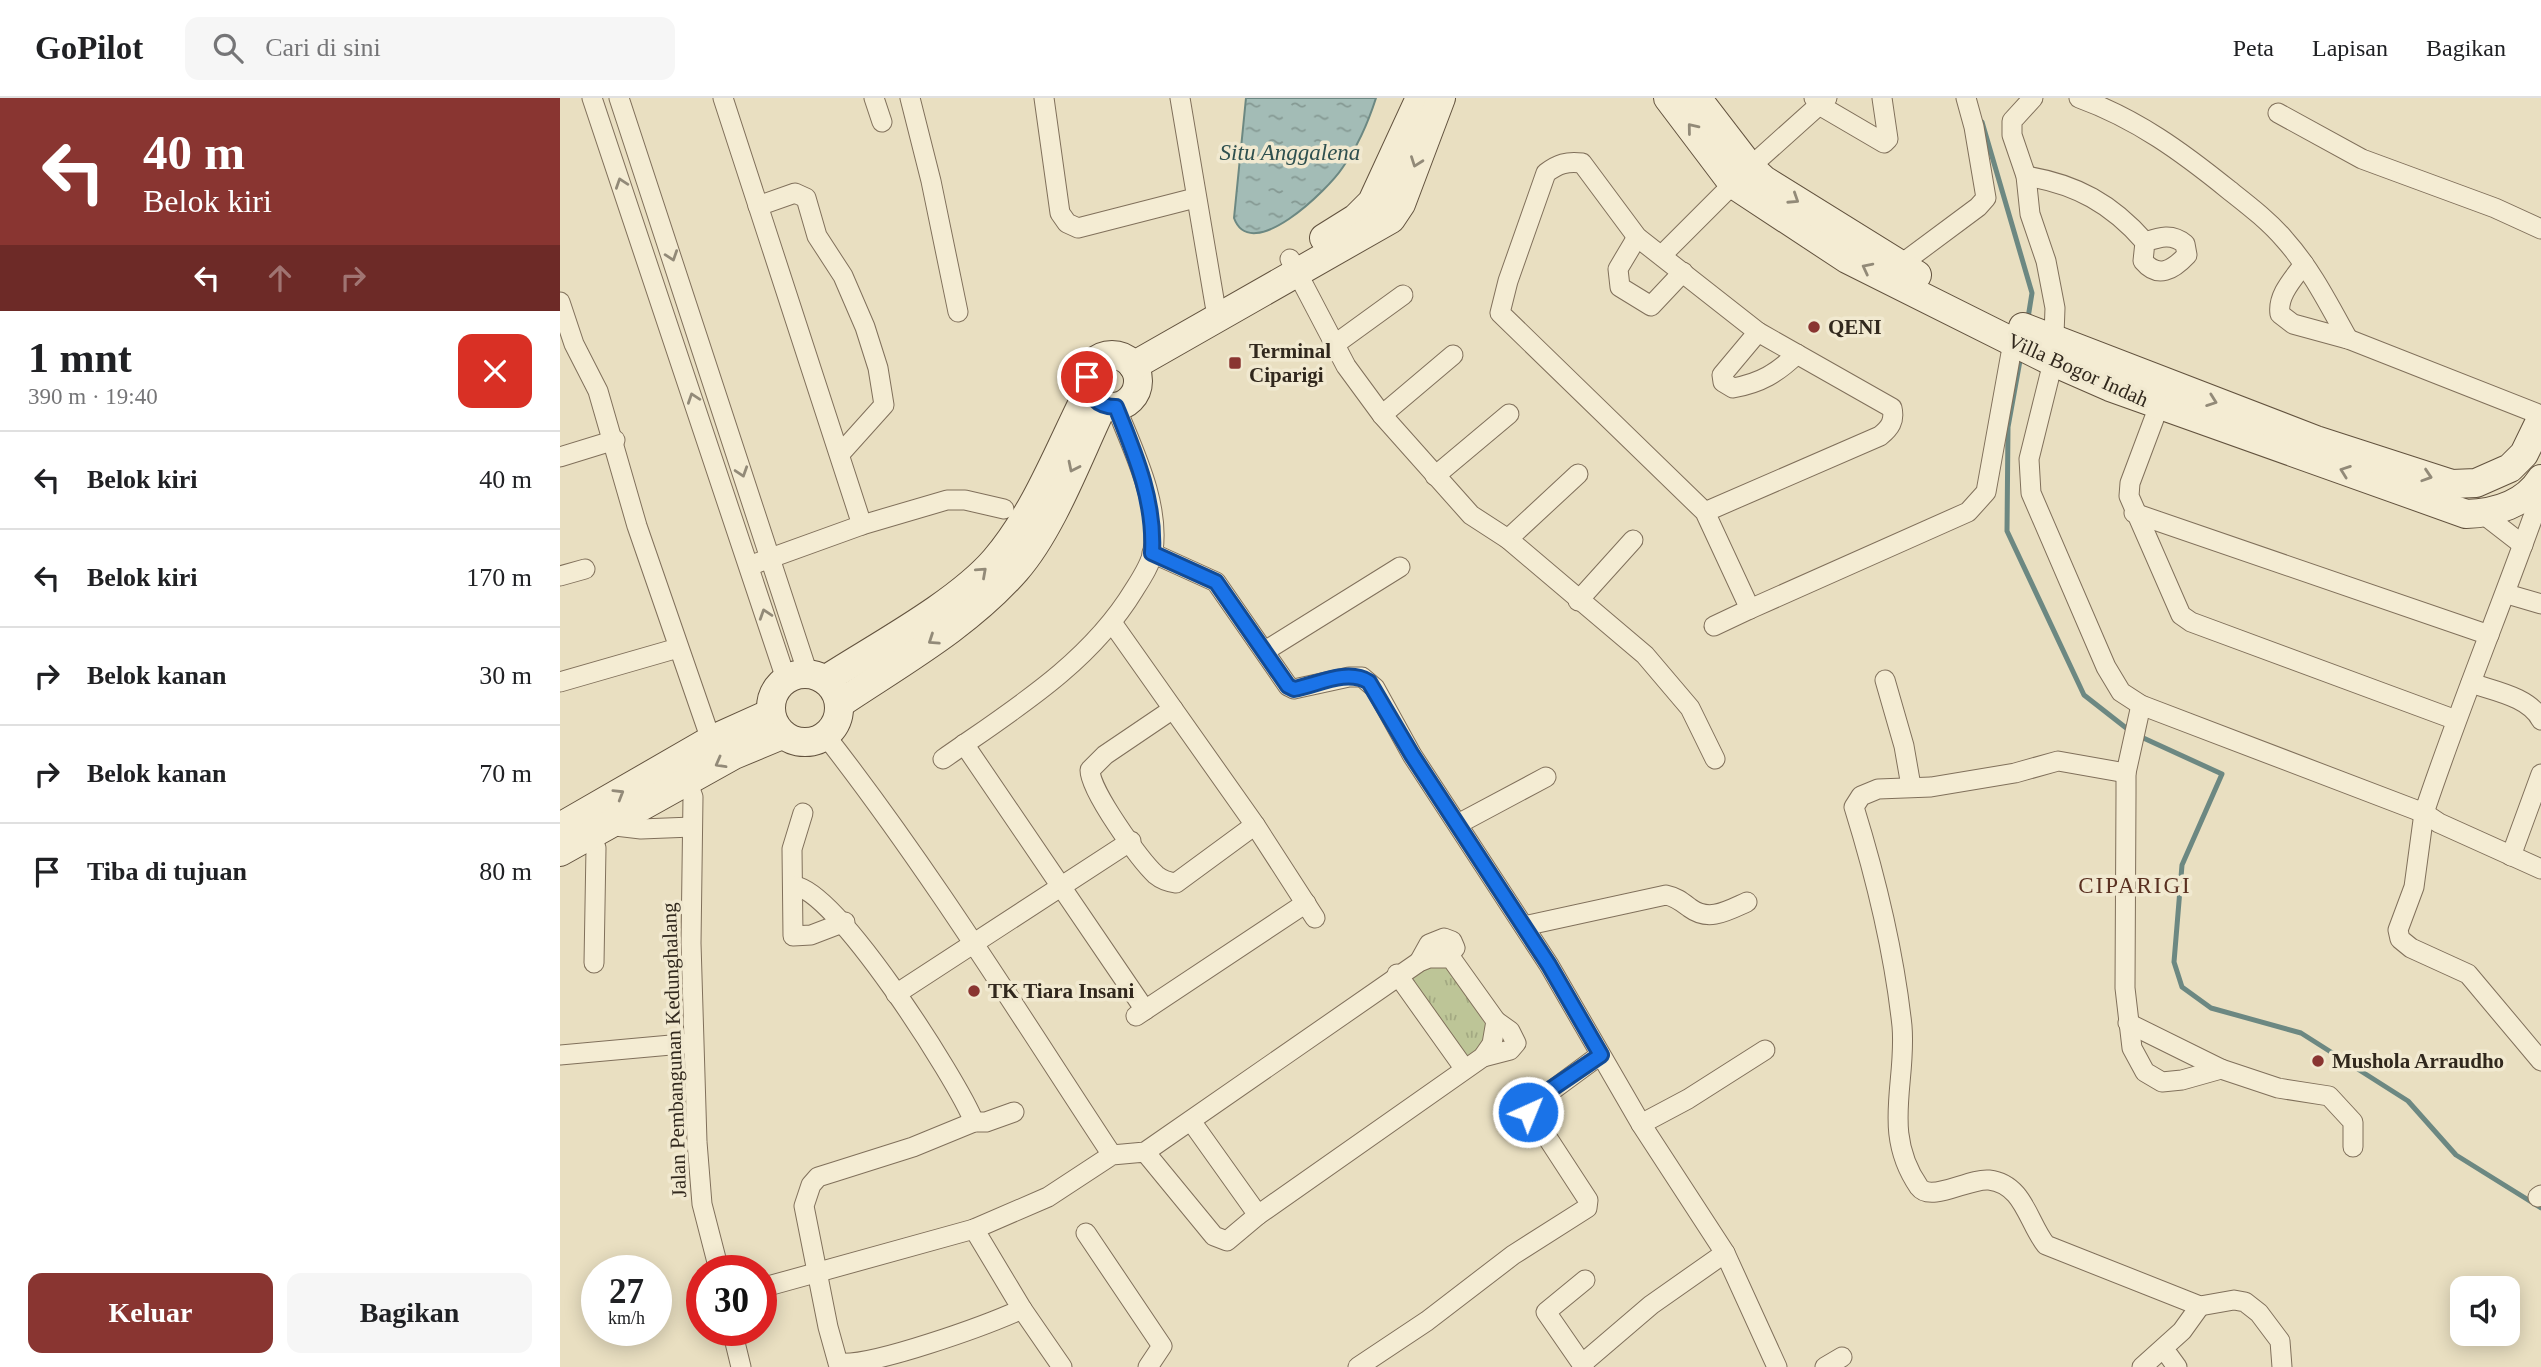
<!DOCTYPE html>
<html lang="id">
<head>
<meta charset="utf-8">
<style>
	body { margin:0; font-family:Georgia,serif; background:#f6f6f6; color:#202124; height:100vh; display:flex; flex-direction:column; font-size:26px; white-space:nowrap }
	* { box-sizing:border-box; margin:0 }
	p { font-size:23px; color:#757577 }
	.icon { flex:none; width:38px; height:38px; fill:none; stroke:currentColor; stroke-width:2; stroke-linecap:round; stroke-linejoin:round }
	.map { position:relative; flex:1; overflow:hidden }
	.panel { display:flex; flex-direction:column; background:#fff; width:560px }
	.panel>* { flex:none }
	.top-card { background:#893531; color:#fff; overflow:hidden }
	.buttons { position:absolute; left:1890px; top:1178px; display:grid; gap:14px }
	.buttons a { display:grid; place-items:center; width:70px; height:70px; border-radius:14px; background:#fff; box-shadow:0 4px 18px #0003; font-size:35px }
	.speed { position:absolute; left:21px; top:1157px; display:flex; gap:14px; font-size:35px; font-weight:700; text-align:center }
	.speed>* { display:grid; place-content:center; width:91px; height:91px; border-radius:50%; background:#fff; box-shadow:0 4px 18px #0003; line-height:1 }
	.speed small { font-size:18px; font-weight:400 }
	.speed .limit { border:10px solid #d22; background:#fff; color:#111 }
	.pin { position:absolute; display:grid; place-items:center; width:60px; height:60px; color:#fff; margin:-30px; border:4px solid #fff; border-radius:50%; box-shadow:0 2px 7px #0007 }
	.me { position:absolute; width:77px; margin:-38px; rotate:44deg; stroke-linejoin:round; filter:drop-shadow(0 0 5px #0008) }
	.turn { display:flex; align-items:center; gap:24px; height:147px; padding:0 28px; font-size:32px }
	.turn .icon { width:91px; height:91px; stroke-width:2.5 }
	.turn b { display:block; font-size:49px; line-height:60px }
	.lanes { display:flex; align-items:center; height:66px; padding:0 28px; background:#0003; justify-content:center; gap:35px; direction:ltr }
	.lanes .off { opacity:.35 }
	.round { display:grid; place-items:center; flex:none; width:74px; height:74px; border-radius:14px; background:#f6f6f6 }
	.headline { display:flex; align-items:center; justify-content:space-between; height:119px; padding:0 28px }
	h1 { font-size:42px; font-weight:600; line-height:52px }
	.cta { display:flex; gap:14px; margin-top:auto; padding:14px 28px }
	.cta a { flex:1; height:80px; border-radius:14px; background:#893531; color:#fff; font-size:28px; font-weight:600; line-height:80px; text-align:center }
	.cta a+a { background:#f6f6f6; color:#202124 }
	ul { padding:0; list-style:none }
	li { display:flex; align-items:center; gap:21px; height:98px; padding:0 28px; border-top:2px solid #e0e0e0 }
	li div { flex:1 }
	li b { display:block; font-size:26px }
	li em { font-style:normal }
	header { display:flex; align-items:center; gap:42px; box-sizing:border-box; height:98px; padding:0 35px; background:#fff; border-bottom:2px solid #e0e0e0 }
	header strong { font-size:33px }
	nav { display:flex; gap:38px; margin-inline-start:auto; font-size:24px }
	.search { width:490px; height:63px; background:#f6f6f6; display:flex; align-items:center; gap:18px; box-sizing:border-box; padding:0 24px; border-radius:14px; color:#757577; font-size:26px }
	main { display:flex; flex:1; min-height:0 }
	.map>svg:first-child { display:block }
	.grass { fill:url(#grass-tufts) }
	.water { fill:url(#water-ripples); stroke:#6c8882; stroke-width:2 }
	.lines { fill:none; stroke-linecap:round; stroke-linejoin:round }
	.stream { stroke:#6c8882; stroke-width:5 }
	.street-casing { stroke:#80705b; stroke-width:21 }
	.secondary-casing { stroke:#62523e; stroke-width:30 }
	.street { stroke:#f4ecd3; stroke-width:19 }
	.secondary { stroke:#f4ecd3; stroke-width:28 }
	.oneway { stroke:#928a78 }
	.route-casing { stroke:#114b97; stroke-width:18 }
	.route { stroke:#1a73e8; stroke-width:12 }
	.poi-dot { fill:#893531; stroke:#f1e9d0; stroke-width:2.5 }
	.labels { text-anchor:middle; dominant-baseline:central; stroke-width:7; stroke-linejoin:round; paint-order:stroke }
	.poi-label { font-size:21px; font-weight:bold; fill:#31281d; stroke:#f1e9d0; text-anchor:start }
	.street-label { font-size:21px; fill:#31281d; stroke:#f1e9d0 }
	.water-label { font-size:23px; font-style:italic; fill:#2e504f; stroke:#f1e9d0 }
	.neighbourhood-label { font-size:23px; letter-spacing:2px; fill:#5a3021; stroke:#f1e9d0 }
</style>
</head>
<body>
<header>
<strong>GoPilot</strong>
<div class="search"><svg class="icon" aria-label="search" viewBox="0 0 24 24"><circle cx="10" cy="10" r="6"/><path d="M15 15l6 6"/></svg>Cari di sini</div>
<nav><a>Peta</a><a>Lapisan</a><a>Bagikan</a></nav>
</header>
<main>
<section class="panel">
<div class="top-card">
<div class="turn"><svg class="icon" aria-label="left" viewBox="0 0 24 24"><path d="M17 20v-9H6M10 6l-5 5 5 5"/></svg><div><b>40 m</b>Belok kiri</div></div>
<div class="lanes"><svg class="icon" aria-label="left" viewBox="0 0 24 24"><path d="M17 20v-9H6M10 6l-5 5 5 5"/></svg><svg class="icon off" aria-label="ahead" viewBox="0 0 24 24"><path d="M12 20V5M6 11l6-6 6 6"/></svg><svg class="icon off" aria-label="right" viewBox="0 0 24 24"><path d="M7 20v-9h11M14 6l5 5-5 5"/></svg></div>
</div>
<div class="headline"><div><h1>1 mnt</h1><p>390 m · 19:40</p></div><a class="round" style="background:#d93025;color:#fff"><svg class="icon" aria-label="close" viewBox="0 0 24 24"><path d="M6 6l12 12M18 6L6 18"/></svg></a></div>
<ul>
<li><svg class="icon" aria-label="left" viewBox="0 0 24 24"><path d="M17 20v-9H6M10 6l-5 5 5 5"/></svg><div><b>Belok kiri</b></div><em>40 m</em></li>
<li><svg class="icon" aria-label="left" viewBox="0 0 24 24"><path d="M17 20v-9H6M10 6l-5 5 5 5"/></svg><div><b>Belok kiri</b></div><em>170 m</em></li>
<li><svg class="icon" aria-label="right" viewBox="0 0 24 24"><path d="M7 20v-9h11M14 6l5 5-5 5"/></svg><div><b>Belok kanan</b></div><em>30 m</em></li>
<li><svg class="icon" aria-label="right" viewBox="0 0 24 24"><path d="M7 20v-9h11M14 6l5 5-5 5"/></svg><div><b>Belok kanan</b></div><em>70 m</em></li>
<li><svg class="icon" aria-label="arrive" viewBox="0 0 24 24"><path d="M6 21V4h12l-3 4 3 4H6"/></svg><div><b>Tiba di tujuan</b></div><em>80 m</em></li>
</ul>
<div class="cta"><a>Keluar</a><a>Bagikan</a></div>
</section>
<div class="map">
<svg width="1981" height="1269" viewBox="0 0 1981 1269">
	<defs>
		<pattern id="grass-tufts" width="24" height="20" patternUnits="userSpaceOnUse" patternTransform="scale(1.75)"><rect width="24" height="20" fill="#bdc597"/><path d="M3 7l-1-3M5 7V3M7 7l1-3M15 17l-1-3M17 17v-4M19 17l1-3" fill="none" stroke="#a3a982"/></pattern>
		<pattern id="water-ripples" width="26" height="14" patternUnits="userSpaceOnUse" patternTransform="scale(1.75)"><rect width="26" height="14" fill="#a3bcb6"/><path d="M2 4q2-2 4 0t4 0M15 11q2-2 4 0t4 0" fill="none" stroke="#859993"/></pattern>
	</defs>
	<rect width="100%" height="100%" fill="#e9dfc1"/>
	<path class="grass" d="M863,864H883L926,927L922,951L907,960L850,884Z"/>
	<path class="water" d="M686,0H816C808,25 798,48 783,69C768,92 691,167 674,120Z"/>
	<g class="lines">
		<g class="stream">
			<path d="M1422,24L1472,195L1468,220"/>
			<path d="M1461,257L1448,329L1447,433L1524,597L1570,633"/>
			<path d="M1579,638L1662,676L1622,767L1614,864L1622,889L1651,910L1741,935L1848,1003L1896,1057L1981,1110"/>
		</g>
		<g class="street-casing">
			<g id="street">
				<path d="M32,0L226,581"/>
				<path d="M59,0L248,576"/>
				<path d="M163,0L302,427"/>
				<path d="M314,0L322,24"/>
				<path d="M350,0L371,83L398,214"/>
				<path d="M484,0L500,115L507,125L518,130L635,100"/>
				<path d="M620,0L655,207L661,219"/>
				<path d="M1254,0L1259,7L1324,45L1328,41L1322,0"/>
				<path d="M1473,0L1452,23V37L1466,78L1470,116L1486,163L1495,210L1493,264L1469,361L1471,395L1546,569L1561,594L1581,607L1864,715C1899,610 1941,509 1978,405L1973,394"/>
				<path d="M1519,0C1577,21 1622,54 1669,92C1688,107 1709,123 1725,142C1751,171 1769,207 1788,241"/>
				<path d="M1718,15L1802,61L1935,110L1981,131"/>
				<path d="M1466,78C1516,86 1552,106 1585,144L1583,163C1598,181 1613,172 1627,157L1625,146C1612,135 1600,139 1585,144"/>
				<path d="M198,108L235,95L246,100L257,138L283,178L305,229L318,270L324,307L280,356"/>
				<path d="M1077,139L1058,171L1060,189L1091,208L1123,174"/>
				<path d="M1102,157L1190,69L1267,0"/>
				<path d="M730,161L786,268L822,317L911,417L948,441L1085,557L1130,610L1155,661"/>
				<path d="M1744,166C1734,180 1717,197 1720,216L1733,226L1788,241L1981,317"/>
				<path d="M1340,167L1418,109L1426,100L1414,29L1406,0"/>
				<path d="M0,204L14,246L38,293L77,428L151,642"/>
				<path d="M1198,234L1162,277L1163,284L1173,290C1201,285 1217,275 1237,256"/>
				<path d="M774,247L843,197"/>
				<path d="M1603,297L1570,385L1569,398L1621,517L1631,524L1896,622"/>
				<path d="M822,317L893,257"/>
				<path d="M0,359L55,342"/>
				<path d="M875,378L949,316"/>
				<path d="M1145,414L1320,338C1330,330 1335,323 1332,310L1198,234L1077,139L1022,65C1007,63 998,66 986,75L948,183L940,215L1145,414L1190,511L1408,414L1426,394L1453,244"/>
				<path d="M1574,415L1929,537"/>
				<path d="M1923,416L1963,447"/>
				<path d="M948,441L1018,376"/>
				<path d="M592,455L656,484L728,588L734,591L789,579H802L815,590L852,657L989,867L1081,1026L1165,1155L1217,1269"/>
				<path d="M197,465L302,427L387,402H405L444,411"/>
				<path d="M0,478L25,471"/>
				<path d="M1947,496L1981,506"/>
				<path d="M1018,503L1073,442"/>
				<path d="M553,526L695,727L755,820"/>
				<path d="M1154,528L1190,511"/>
				<path d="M705,553L840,469"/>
				<path d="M1325,582L1344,648L1351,688"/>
				<path d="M0,584L118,550"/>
				<path d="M1911,585C1934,593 1970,599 1981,622"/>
				<path d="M1581,607L1566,675V696L1565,890L1572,950L1585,974L1602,984L1622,982L1661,971L1718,990L1769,998L1793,1024V1049"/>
				<path d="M613,611L545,657L530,672C530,693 580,762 596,777C602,782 608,784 616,785L695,727"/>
				<path d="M265,637C369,770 459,916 552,1057"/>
				<path d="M404,646L585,912"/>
				<path d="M383,661C453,612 529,566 574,492C581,481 591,466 593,453C600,405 573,352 556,309"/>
				<path d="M124,674L133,699L131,845L137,1044L142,1106L159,1172"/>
				<path d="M1566,675L1498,663L1455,675L1371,689L1318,691L1301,698L1294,709C1316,780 1334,853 1342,928C1347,985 1321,1034 1359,1089C1371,1105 1409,1080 1429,1082C1464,1086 1468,1125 1486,1147L1640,1208L1674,1202L1685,1204L1699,1215L1720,1243L1722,1269"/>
				<path d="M243,715L232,751L233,838L251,837L285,824"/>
				<path d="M898,726L986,679"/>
				<path d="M28,727L36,750L34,865"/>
				<path d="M47,727L81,731L132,729"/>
				<path d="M1951,758L1981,676"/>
				<path d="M1981,771L1879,725L1864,715L1854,789L1838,832L1840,841L1851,850L1908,876L1981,963"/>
				<path d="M233,788C272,785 399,984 414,1024"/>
				<path d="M964,828L1106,797C1116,799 1122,804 1130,810C1149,824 1167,813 1187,804"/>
				<path d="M859,864L869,846L884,840L892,843L895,850L888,859"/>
				<path d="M837,876L904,970"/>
				<path d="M336,896L571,743"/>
				<path d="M576,918L746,805"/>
				<path d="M1568,925L1661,971"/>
				<path d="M0,957L133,945"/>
				<path d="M923,959L950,952L956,945L950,933L936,923"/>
				<path d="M631,1023L698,1117"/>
				<path d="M1081,1026L1128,1001L1205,952"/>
				<path d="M1978,1099L1981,1097"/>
				<path d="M414,1131L462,1211C427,1227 312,1269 278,1265L268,1229L244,1108L251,1087L258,1079L274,1074L353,1049L414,1024H426L454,1014"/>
				<path d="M526,1135L602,1248L588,1269"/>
				<path d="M201,1190L414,1131L488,1099L552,1057L585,1054L859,864L869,860H891L936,923L932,946L923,959L698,1117L667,1143L654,1138L585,1054"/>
				<path d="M462,1211L502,1269"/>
				<path d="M172,1232L181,1269"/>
				<path d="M1609,1258L1617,1269"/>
				<path d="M1022,1266L1091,1207L1165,1155"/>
				<path d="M798,1269L867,1223L953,1157L1027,1110L1028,1102L968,1010L1040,957"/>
				<path d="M1024,1269L986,1214L1025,1182"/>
				<path d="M1265,1269L1282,1259"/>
				<path d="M1582,1269L1622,1233L1640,1208"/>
			</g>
		</g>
		<g class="secondary-casing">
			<g id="secondary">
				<path d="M1108,0L1173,86L1287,161L1493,264L1550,289L1906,416C1935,415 1965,406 1981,381"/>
				<path d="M1137,0L1190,69L1204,82L1357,177"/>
				<path d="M764,140L796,120L812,104L860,0"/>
				<path d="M1463,229L1756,342L1892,386L1916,385L1950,370L1964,356L1981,321"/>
				<circle cx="552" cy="283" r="26"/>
				<path d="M573,268L831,121L841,106L881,0"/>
				<circle cx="245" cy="610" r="34"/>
				<path d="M265,582C316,549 397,506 435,462C476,414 500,349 528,294"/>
				<path d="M279,606C340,565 407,528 456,472C492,431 519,357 543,307"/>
				<path d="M0,729L151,642L211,615"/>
				<path d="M0,754L174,657L222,637"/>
			</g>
		</g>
		<use href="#street" class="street"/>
		<use href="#secondary" class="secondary"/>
	</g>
	<defs><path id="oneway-chevron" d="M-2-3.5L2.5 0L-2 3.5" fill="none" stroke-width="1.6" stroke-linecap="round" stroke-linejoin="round" transform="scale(1.75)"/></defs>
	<g class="oneway">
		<use href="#oneway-chevron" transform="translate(1132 30) rotate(-129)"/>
		<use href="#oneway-chevron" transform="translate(856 64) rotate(110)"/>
		<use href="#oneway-chevron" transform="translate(61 85) rotate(-109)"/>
		<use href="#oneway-chevron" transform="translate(1234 101) rotate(33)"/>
		<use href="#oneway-chevron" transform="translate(112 158) rotate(71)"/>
		<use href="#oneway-chevron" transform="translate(1307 170) rotate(-153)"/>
		<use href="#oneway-chevron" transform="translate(133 300) rotate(-109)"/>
		<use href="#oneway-chevron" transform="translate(1652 303) rotate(20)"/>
		<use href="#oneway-chevron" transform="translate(513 369) rotate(116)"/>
		<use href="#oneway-chevron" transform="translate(1785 373) rotate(-160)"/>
		<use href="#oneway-chevron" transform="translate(182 374) rotate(72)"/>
		<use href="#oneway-chevron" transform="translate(1867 378) rotate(18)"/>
		<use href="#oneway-chevron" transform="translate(422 474) rotate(-42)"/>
		<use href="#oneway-chevron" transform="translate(205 516) rotate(-108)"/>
		<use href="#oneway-chevron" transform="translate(373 542) rotate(146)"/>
		<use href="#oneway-chevron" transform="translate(160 665) rotate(151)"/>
		<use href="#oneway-chevron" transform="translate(59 696) rotate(-31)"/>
	</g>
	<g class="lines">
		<g class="route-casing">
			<path id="route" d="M527,279C527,297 537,309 556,309C575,356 595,403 592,455L656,484L728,588L734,591C757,587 787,570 809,584L852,657L989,867L1041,957L969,1006L968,1014"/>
		</g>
		<use href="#route" class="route"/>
	</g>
	<g class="poi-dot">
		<circle cx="1254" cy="229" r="7"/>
		<rect x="668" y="258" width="14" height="14" rx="3.5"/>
		<circle cx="414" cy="893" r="7"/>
		<circle cx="1758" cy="963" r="7"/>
	</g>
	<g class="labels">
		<g class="poi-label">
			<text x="1268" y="229">QENI</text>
			<text x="689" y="253">Terminal<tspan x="689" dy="24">Ciparigi</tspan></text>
			<text x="428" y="893">TK Tiara Insani</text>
			<text x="1772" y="963">Mushola Arraudho</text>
		</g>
		<g class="street-label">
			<text transform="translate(1518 272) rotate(24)">Villa Bogor Indah</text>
			<text transform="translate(114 952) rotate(-92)">Jalan Pembangunan Kedunghalang</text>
		</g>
		<g class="water-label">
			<text x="730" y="54">Situ Anggalena</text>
		</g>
		<g class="neighbourhood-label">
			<text x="1575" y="787">CIPARIGI</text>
		</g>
	</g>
</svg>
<div class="buttons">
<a><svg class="icon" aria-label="sound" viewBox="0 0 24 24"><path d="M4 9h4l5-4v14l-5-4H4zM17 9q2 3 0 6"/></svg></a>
</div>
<div class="speed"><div>27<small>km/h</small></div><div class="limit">30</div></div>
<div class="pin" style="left:527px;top:279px;background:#d93025"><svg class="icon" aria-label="arrive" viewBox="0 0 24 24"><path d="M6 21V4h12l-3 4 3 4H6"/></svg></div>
<svg class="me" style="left:968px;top:1014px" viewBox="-20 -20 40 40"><circle r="17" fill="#1a73e8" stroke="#fff" stroke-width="3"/><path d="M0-11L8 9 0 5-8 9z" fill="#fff"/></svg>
</div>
</main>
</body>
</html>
